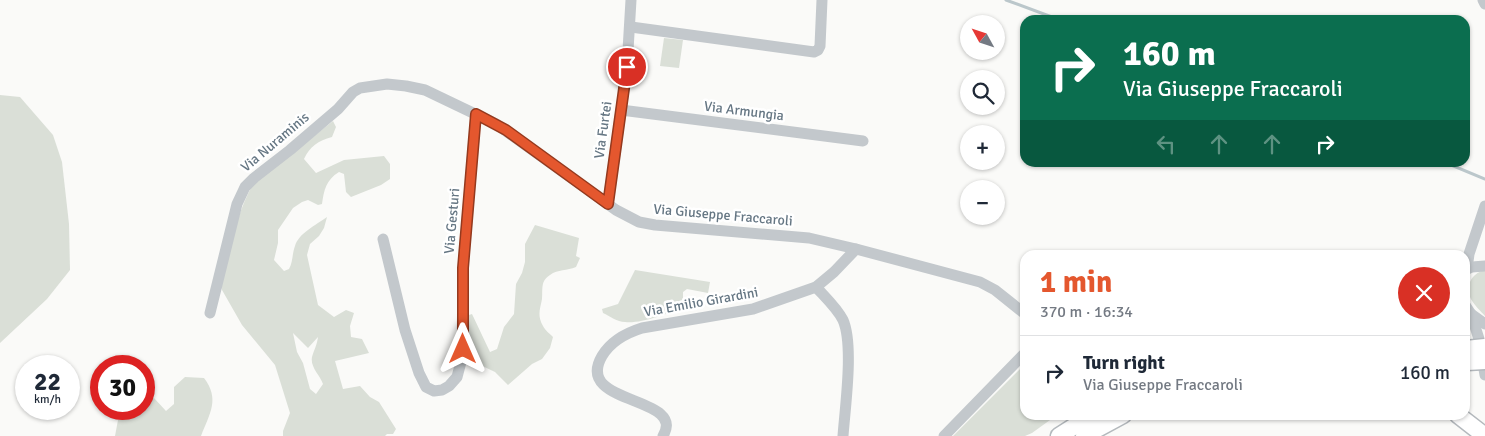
<!DOCTYPE html>
<html lang="en">
<head>
<meta charset="utf-8">
<style>
	body { margin:0; font-family:Signika,sans-serif; background:#f2f2f3; color:#1f2937; height:100vh; display:flex; flex-direction:column; font-size:19px; white-space:nowrap }
	* { box-sizing:border-box; margin:0 }
	p { font-size:16px; color:#747a83 }
	.icon { flex:none; width:28px; height:28px; fill:none; stroke:currentColor; stroke-width:2; stroke-linecap:round; stroke-linejoin:round }
	.map { position:relative; flex:1; overflow:hidden }
	.details { position:absolute; left:1020px; top:250px; width:450px; height:170px; display:flex; flex-direction:column; background:#fff; border-radius:15px; box-shadow:0 1px 4px #0004 }
	.details>* { flex:none }
	.hud { position:absolute; left:1020px; top:15px; width:450px; height:152px; border-radius:15px; box-shadow:0 1px 4px #0004; background:#0b6e4f; color:#fff; overflow:hidden }
	.needle { width:32px; rotate:310deg }
	.controls { position:absolute; left:960px; top:15px; display:grid; gap:10px }
	.controls a { display:grid; place-items:center; width:45px; height:45px; border-radius:50%; background:#fff; box-shadow:0 1px 4px #0004; font-size:25px }
	.speed { position:absolute; left:15px; top:355px; display:flex; gap:10px; font-size:25px; font-weight:700; text-align:center }
	.speed>* { display:grid; place-content:center; width:65px; height:65px; border-radius:50%; background:#fff; box-shadow:0 1px 4px #0004; line-height:1 }
	.speed small { font-size:12px; font-weight:400 }
	.speed .limit { border:8px solid #d22; background:#fff; color:#111 }
	.pin { position:absolute; display:grid; place-items:center; width:42px; height:42px; color:#fff; margin:-21px; border:2px solid #fff; border-radius:50%; box-shadow:0 1px 5px #0007 }
	.me { position:absolute; width:55px; margin:-28px; rotate:0deg; stroke-linejoin:round; filter:drop-shadow(0 0 4px #0008) }
	.turn { display:flex; align-items:center; gap:18px; height:105px; padding:0 20px; font-size:22px }
	.turn .icon { width:65px; height:65px; stroke-width:2.5 }
	.turn b { display:block; font-size:35px; line-height:42px }
	.lanes { display:flex; align-items:center; height:48px; padding:0 20px; background:#0003; justify-content:center; gap:25px; direction:ltr }
	.lanes .off { opacity:.35 }
	.round { display:grid; place-items:center; flex:none; width:52px; height:52px; border-radius:26px; background:#f2f2f3 }
	.overview { display:flex; align-items:center; justify-content:space-between; height:85px; padding:0 20px }
	h1 { font-size:30px; font-weight:800; line-height:38px; color:#e4572e }
	ul { padding:0; list-style:none }
	li { display:flex; align-items:center; gap:15px; height:75px; padding:0 20px; border-top:1px solid #e0e1e3 }
	li div { flex:1 }
	li b { display:block; font-size:19px }
	li em { font-style:normal }
	.map>svg:first-child { display:block }
	.green { fill:#dadfd7; fill-rule:evenodd }
	.lines { fill:none; stroke-linecap:round; stroke-linejoin:round }
	.stream { stroke:#bbc7cb; stroke-width:3 }
	.highway-casing { stroke:#b4b9bd; stroke-width:19 }
	.minor { stroke:#c3c8cc; stroke-width:11 }
	.highway { stroke:#fff; stroke-width:16 }
	.highway-bridge-casing { stroke:#b4b9bd; stroke-width:19; stroke-linecap:butt }
	.highway-bridge { stroke:#fff; stroke-width:16 }
	.route-casing { stroke:#94391e; stroke-width:12 }
	.route { stroke:#e4572e; stroke-width:9 }
	.labels { text-anchor:middle; dominant-baseline:central; stroke-width:5; stroke-linejoin:round; paint-order:stroke }
	.street-label { font-size:14px; fill:#657683; stroke:#fff }
</style>
</head>
<body>
<div class="map">
<svg width="1485" height="436" viewBox="0 0 1485 436">
	<rect width="100%" height="100%" fill="#fafaf8"/>
	<g class="green">
		<path d="M664,38L683,40L679,68L660,66Z"/>
		<path d="M0,95L20,97L53,135L62,162L69,224L70,270L47,299L0,343Z"/>
		<path d="M333,121L336,127L332,137C318,141 310,146 304,159L316,173L344,160L384,156L390,164V179L381,185L351,197L346,192L344,174L339,172C326,180 324,190 322,204L318,205L308,200L302,202L293,208L278,230V243L274,260L284,271L289,269C293,262 292,254 295,246C299,233 316,225 327,217L324,228L319,236L310,244L307,255L318,305L334,317L346,310L354,313L350,326L351,337L362,339L369,353L335,361L343,389L360,386L370,397L379,402L396,429L393,434H387L385,436H283V431L290,413L275,365L242,325L222,290L220,284C229,250 236,215 253,184ZM293,333L308,348L318,337C317,345 314,350 312,357C310,367 320,375 323,384L316,394L310,389L303,363L297,352Z"/>
		<path d="M535,225L579,238L576,256L580,258L576,267C567,271 558,269 550,275C540,281 543,290 542,299C540,310 537,315 543,326C545,330 550,334 553,337L550,348L542,359L532,364L508,385L495,372L472,361L467,354L466,316L472,314L490,352L497,349L504,327L514,314L516,284L522,273L525,262V244Z"/>
		<path d="M635,270L710,282L708,293L687,289L683,292V301L681,308C667,314 640,324 625,322C617,322 610,316 603,313L602,309L618,304Z"/>
		<path d="M1485,270V316C1476,306 1464,296 1470,282C1473,275 1478,272 1485,270Z"/>
		<path d="M1025,364V415H1057L1032,433L1025,436H953Z"/>
		<path d="M185,377L204,378C220,399 210,413 201,436H115L118,420L128,417L132,409H144V401L154,398L166,411L174,404V387Z"/>
	</g>
	<g class="lines">
		<g class="stream">
			<path d="M1006,0L1060,20"/>
			<path d="M1444,162L1485,179"/>
		</g>
		<g class="highway-casing">
			<g id="highway">
				<path d="M1458,415L1485,436"/>
				<path d="M1059,436L1092,415"/>
				<path d="M1084,436L1123,415"/>
			</g>
		</g>
		<g class="minor">
			<path d="M1483,0L1485,4"/>
			<path d="M631,27L814,52L818,50L820,46L822,0"/>
			<path d="M621,110L863,141"/>
			<path d="M608,204L627,67L631,0"/>
			<path d="M383,239L405,330L419,373L426,387L434,391L442,390L449,386L457,377L462,358L463,268L476,114"/>
			<path d="M1467,269L1469,254L1485,206"/>
			<path d="M1465,270L1472,267L1485,266"/>
			<path d="M816,287C825,297 837,308 843,320C854,345 845,408 843,436"/>
			<path d="M1465,305L1471,314L1485,324"/>
			<path d="M210,313L237,204L245,187L254,178L290,150L338,109L353,92L360,88L387,84L406,86L425,90L496,124L616,210L639,222L655,225L809,238L856,249L980,282L995,290L1025,314"/>
			<path d="M1471,314L1479,339L1485,375"/>
			<path d="M663,436C687,395 573,406 602,356C611,341 626,333 642,328L753,309L816,287L834,272L856,249"/>
			<path d="M944,436L1025,353"/>
		</g>
		<use href="#highway" class="highway"/>
		<g class="highway-bridge-casing">
			<g id="highway-bridge">
				<path d="M1466,349L1485,347"/>
				<path d="M1467,362L1485,361"/>
			</g>
		</g>
		<use href="#highway-bridge" class="highway-bridge"/>
	</g>
	<g class="lines">
		<g class="route-casing">
			<path id="route" d="M463,349V268L476,114L506,130L608,204L627,67"/>
		</g>
		<use href="#route" class="route"/>
	</g>
	<g class="labels">
		<g class="street-label">
			<text transform="translate(744 111) rotate(7)">Via Armungia</text>
			<text transform="translate(603 130) rotate(-82)">Via Furtei</text>
			<text transform="translate(275 142) rotate(-40)">Via Nuraminis</text>
			<text transform="translate(723 215) rotate(5)">Via Giuseppe Fraccaroli</text>
			<text transform="translate(452 221) rotate(-85)">Via Gesturi</text>
			<text transform="translate(701 302) rotate(-10)">Via Emilio Girardini</text>
		</g>
	</g>
</svg>
<div class="controls">
<a><svg class="needle" viewBox="-14 -14 28 28"><path d="M0-13l5 13h-10z" fill="#e53935"/><path d="M0 13l5-13h-10z" fill="#747a83"/></svg></a>
<a><svg class="icon" aria-label="search" viewBox="0 0 24 24"><circle cx="10" cy="10" r="6"/><path d="M15 15l6 6"/></svg></a>
<a>+</a>
<a>−</a>
</div>
<div class="speed"><div>22<small>km/h</small></div><div class="limit">30</div></div>
<div class="pin" style="left:627px;top:67px;background:#d93025"><svg class="icon" aria-label="arrive" viewBox="0 0 24 24"><path d="M6 21V4h12l-3 4 3 4H6"/></svg></div>
<svg class="me" style="left:463px;top:349px" viewBox="-20 -20 40 40"><path d="M0-17L14 15 0 8-14 15z" fill="#e4572e" stroke="#fff" stroke-width="4"/></svg>
<div class="hud">
<div class="turn"><svg class="icon" aria-label="right" viewBox="0 0 24 24"><path d="M7 20v-9h11M14 6l5 5-5 5"/></svg><div><b>160 m</b>Via Giuseppe Fraccaroli</div></div>
<div class="lanes"><svg class="icon off" aria-label="left" viewBox="0 0 24 24"><path d="M17 20v-9H6M10 6l-5 5 5 5"/></svg><svg class="icon off" aria-label="ahead" viewBox="0 0 24 24"><path d="M12 20V5M6 11l6-6 6 6"/></svg><svg class="icon off" aria-label="ahead" viewBox="0 0 24 24"><path d="M12 20V5M6 11l6-6 6 6"/></svg><svg class="icon" aria-label="right" viewBox="0 0 24 24"><path d="M7 20v-9h11M14 6l5 5-5 5"/></svg></div>
</div>
<section class="details">
<div class="overview"><div><h1>1 min</h1><p>370 m · 16:34</p></div><a class="round" style="background:#d93025;color:#fff"><svg class="icon" aria-label="close" viewBox="0 0 24 24"><path d="M6 6l12 12M18 6L6 18"/></svg></a></div>
<ul>
<li><svg class="icon" aria-label="right" viewBox="0 0 24 24"><path d="M7 20v-9h11M14 6l5 5-5 5"/></svg><div><b>Turn right</b><p>Via Giuseppe Fraccaroli</p></div><em>160 m</em></li>
</ul>
</section>
</div>
</body>
</html>
